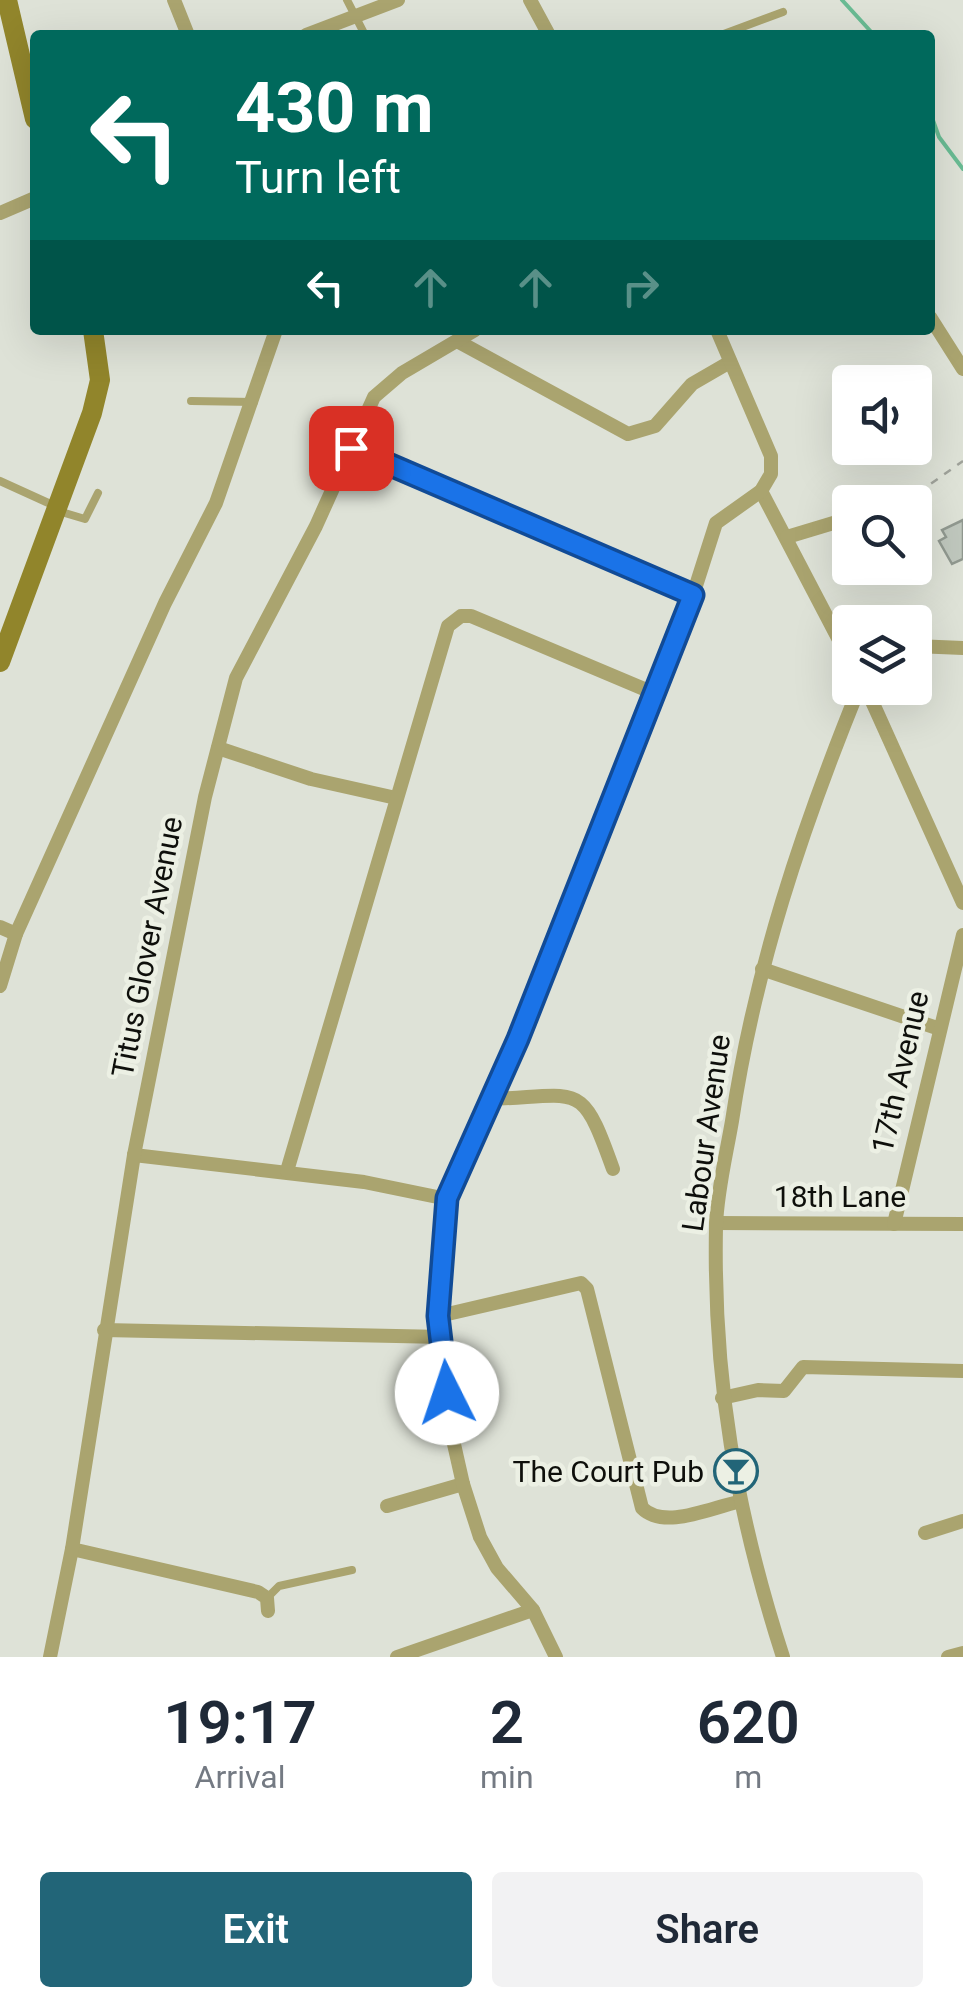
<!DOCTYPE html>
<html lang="en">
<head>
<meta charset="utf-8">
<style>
	body { margin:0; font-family:Roboto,sans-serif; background:#f2f2f3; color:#1f2937; height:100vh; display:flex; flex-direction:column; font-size:38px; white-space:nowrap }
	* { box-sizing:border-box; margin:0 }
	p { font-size:32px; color:#747a83 }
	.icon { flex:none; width:55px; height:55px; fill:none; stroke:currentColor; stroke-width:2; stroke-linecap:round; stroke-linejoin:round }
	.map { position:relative; height:1657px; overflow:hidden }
	.panel { display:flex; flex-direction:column; background:#fff; flex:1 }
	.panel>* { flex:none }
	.guide { position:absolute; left:30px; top:30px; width:905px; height:305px; border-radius:10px; box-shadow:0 10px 40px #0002; background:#00695c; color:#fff; overflow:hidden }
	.tools { position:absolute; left:832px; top:365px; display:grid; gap:20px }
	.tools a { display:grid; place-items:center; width:100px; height:100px; border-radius:10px; background:#fff; box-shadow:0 10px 40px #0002; font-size:50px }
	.pin { position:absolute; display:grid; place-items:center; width:85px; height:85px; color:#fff; margin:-42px; border-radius:20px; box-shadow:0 5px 15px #0006 }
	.me { position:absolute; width:110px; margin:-55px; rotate:356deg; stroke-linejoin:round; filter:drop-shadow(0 0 8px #0008) }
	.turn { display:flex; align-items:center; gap:35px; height:210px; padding:0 40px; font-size:45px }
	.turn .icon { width:130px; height:130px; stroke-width:2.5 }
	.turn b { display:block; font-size:70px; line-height:85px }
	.lanes { display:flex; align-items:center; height:95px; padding:0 40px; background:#0003; justify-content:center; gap:50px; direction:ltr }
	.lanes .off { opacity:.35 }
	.eta { display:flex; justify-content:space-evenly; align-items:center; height:170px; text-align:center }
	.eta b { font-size:60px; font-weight:600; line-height:70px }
	.primary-button { display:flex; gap:20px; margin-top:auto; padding:20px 40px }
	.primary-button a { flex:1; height:115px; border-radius:10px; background:#226578; color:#fff; font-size:40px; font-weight:600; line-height:115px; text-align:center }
	.primary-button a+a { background:#f2f2f3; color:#1f2937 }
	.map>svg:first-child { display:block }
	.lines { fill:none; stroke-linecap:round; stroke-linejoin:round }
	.stream { stroke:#69bb93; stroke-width:4 }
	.building { fill:#c0c8be; stroke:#919990; stroke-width:2.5 }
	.path { stroke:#9fa29a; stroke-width:2.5; stroke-dasharray:8 8; stroke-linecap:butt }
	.lane { stroke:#aaa46f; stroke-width:8 }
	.street { stroke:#aaa46f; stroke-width:14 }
	.secondary { stroke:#91852b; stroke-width:20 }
	.route-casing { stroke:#114b97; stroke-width:25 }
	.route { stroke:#1a73e8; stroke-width:18 }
	.labels { text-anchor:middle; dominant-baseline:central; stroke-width:9; stroke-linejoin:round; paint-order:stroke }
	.street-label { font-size:30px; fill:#0e0f0b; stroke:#ecf0e4 }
	.poi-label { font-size:30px; fill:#0e0f0b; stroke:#ecf0e4; text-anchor:end }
</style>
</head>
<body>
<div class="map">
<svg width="963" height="1657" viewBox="0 0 963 1657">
	<rect width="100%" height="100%" fill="#dee2d7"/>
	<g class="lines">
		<g class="stream">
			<path d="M842,0L874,35"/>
			<path d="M930,112L939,137L963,169"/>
		</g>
	</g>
	<path class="building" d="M963,520V559L952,564L939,541L946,537L942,530Z"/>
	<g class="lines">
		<path class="path" d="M905,502L963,461"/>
		<g class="lane">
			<path d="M347,0L365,35"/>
			<path d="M721,35L783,12"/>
			<path d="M191,401L254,402"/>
			<path d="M0,481L55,506"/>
			<path d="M58,511L85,519L98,493"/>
			<path d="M267,1598L279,1586L352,1570"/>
		</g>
		<g class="street">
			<path d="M174,0L188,35"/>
			<path d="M530,0L549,35"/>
			<path d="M306,35L398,0"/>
			<path d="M0,213L35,198"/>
			<path d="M930,317L963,369"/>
			<path d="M459,342L628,434L655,426L692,384L730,362"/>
			<path d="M351,447L693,595"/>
			<path d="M761,491L850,661"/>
			<path d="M787,537L850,518"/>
			<path d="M915,646L963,648"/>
			<path d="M866,688L963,903"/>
			<path d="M218,748L311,779L396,798"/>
			<path d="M0,927L16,934"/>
			<path d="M762,969L937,1028"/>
			<path d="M0,986L16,934L165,603L216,503L276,330"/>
			<path d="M491,1099C581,1096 581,1079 613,1169"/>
			<path d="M134,1155L364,1182L447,1199"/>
			<path d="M287,1171L448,626L461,616H471L656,694"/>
			<path d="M716,1223L963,1224"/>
			<path d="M894,1224L963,935"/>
			<path d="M439,1316L581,1283L587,1289L642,1508C664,1530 710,1508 738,1502"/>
			<path d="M104,1330L443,1337"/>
			<path d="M722,1398L758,1390L784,1391L803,1367L963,1371"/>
			<path d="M387,1506L463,1484"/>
			<path d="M925,1533L963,1521"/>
			<path d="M72,1549L258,1592L267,1598L268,1611"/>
			<path d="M50,1657L72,1549L134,1155L205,797L236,678L316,526L374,397L402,373L475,330"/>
			<path d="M397,1657L533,1610"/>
			<path d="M556,1657L533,1610L497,1568L480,1537L463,1484L449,1422L439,1316L447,1199L570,911L693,595L716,523L761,491L771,474V456L717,330"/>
			<path d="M783,1657C736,1511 713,1380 716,1226C717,1192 726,1156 732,1121C755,968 801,831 859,688"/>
			<path d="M948,1657L963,1653"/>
		</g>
		<g class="secondary">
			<path d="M7,0L35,119"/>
			<path d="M0,662L92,413L100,380L93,330"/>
		</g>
	</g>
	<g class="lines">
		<g class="route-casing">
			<path id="route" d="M351,448L693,595L518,1039L447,1198L438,1316L447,1393"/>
		</g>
		<use href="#route" class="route"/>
	</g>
	<defs>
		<g id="bar-ring" transform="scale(2.25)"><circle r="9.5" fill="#ecf0e4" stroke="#226578" stroke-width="1.5"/><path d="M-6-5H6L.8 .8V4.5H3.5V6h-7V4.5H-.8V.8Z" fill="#226578"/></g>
	</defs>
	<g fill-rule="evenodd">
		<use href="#bar-ring" x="736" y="1471"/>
	</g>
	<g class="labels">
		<g class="street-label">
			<text transform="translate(147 947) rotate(-79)">Titus Glover Avenue</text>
			<text transform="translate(900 1072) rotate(-77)">17th Avenue</text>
			<text transform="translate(706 1133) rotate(-82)">Labour Avenue</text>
			<text x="840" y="1196">18th Lane</text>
		</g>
		<g class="poi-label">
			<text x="704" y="1471">The Court Pub</text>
		</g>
	</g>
</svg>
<div class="tools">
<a><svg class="icon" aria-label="sound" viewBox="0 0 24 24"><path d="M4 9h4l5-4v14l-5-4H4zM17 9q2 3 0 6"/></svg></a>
<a><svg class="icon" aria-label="search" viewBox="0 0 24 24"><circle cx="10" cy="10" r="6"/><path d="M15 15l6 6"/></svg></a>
<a><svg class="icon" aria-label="layers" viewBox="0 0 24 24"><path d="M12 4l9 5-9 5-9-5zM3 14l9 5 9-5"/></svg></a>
</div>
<div class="pin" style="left:351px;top:448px;background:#d93025"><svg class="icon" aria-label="arrive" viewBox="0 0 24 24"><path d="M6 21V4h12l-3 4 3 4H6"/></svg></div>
<svg class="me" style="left:447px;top:1393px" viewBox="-20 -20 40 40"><circle r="19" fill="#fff"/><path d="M0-13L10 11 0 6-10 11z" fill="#1a73e8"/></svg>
<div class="guide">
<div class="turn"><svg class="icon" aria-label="left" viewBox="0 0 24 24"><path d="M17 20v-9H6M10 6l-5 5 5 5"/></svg><div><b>430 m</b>Turn left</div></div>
<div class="lanes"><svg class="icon" aria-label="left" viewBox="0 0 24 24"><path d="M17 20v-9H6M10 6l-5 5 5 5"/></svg><svg class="icon off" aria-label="ahead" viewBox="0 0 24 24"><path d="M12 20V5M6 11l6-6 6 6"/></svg><svg class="icon off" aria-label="ahead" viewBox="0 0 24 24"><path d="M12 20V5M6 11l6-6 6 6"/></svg><svg class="icon off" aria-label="right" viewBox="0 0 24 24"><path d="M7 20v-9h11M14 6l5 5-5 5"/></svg></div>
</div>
</div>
<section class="panel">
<div class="eta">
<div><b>19:17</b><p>Arrival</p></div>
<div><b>2</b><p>min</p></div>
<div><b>620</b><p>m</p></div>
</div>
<div class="primary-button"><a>Exit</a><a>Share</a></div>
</section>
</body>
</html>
